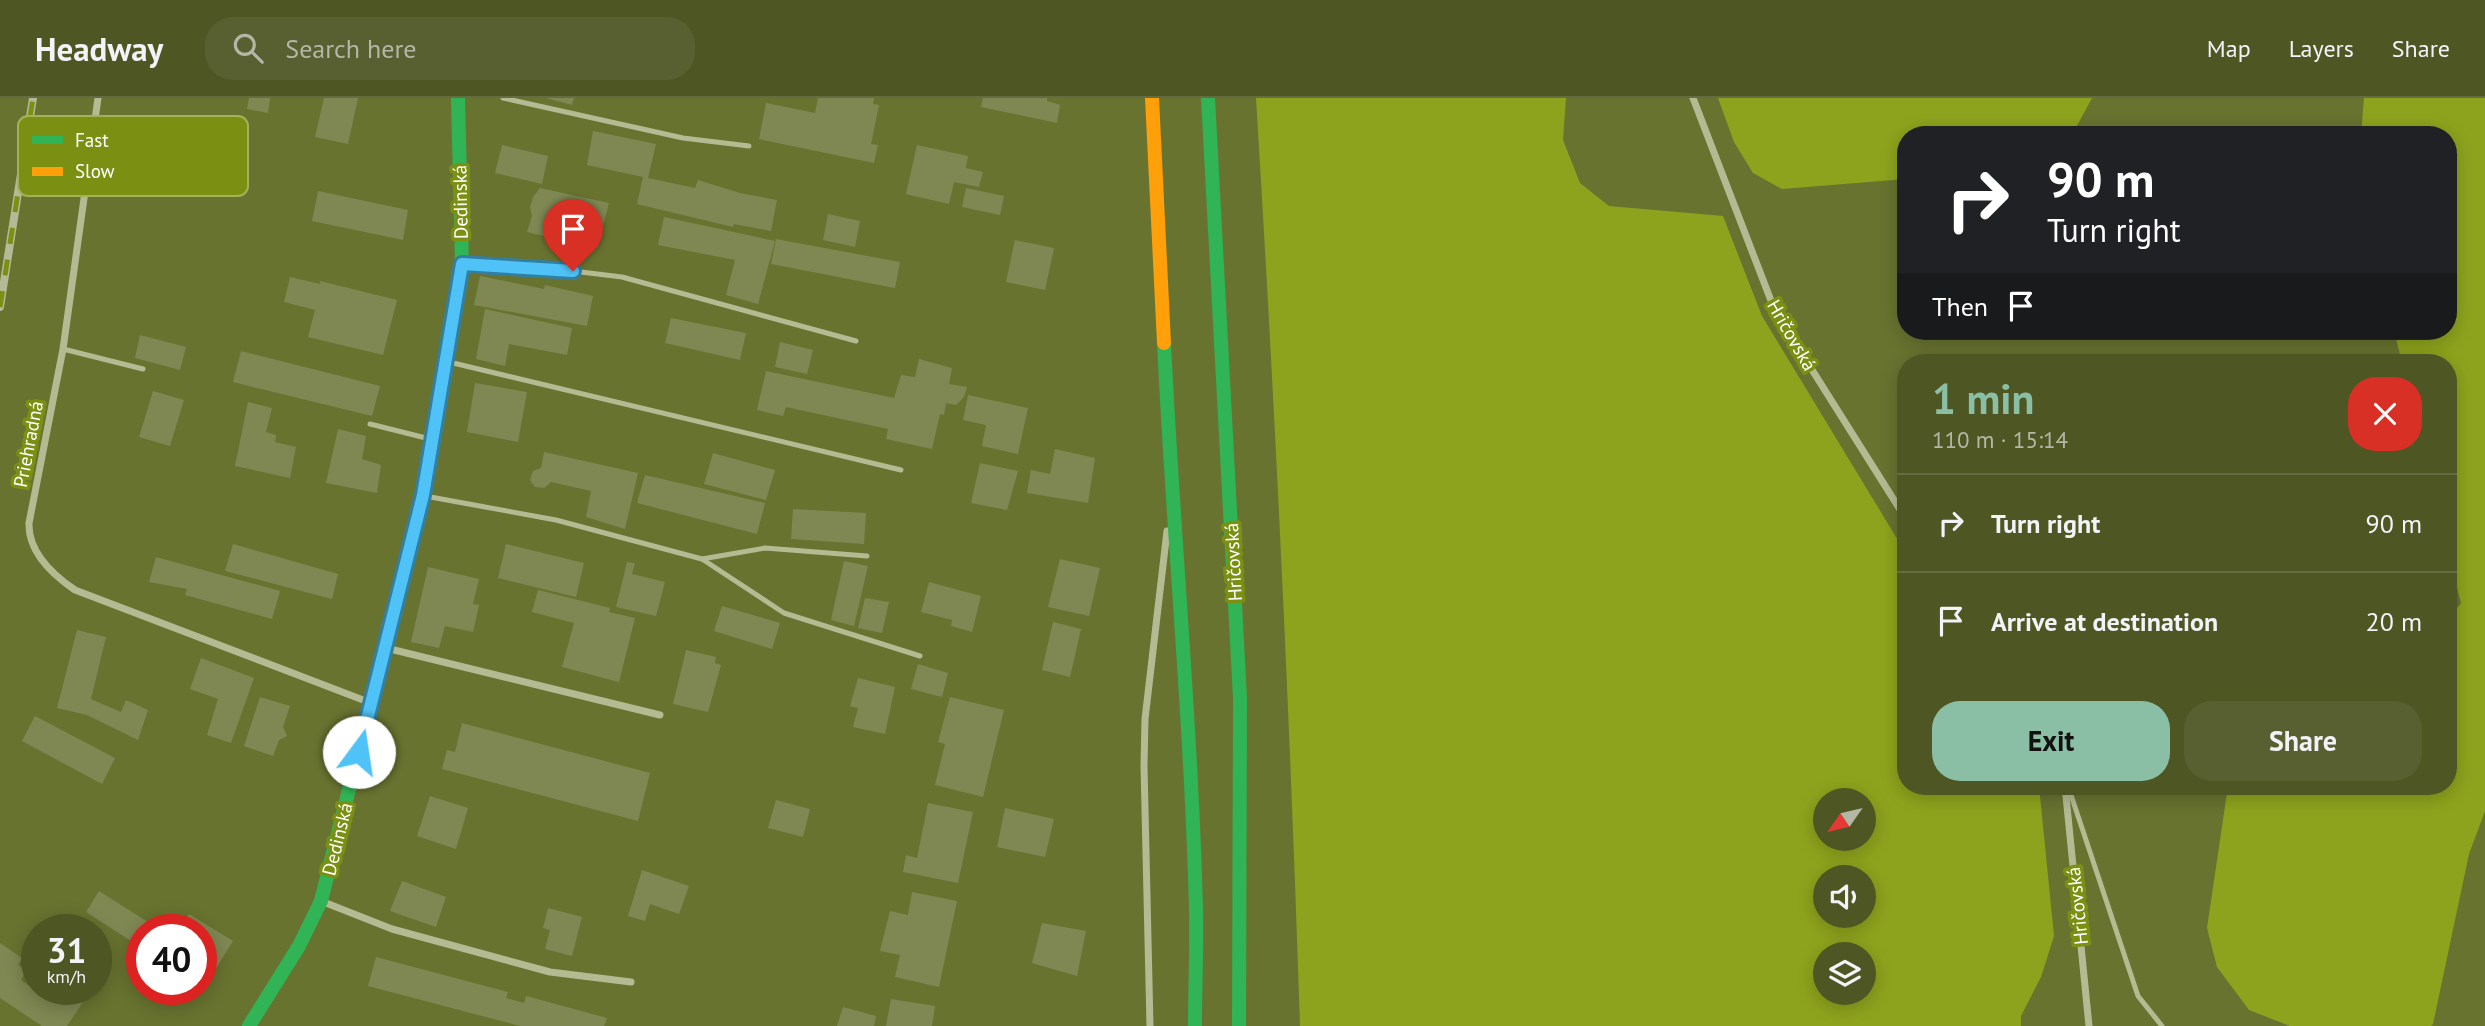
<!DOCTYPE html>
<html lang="en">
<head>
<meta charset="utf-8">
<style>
	body { margin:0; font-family:"PT Sans",sans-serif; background:#585f31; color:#f1f3f6; height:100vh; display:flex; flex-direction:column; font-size:26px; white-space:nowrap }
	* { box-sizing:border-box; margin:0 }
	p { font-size:23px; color:#b3b7a6 }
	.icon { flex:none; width:38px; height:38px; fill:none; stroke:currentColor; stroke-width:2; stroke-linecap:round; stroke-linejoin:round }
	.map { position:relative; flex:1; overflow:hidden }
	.side { position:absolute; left:1897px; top:256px; width:560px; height:441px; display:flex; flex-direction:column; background:#4e5624; border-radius:28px; box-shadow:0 4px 18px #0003 }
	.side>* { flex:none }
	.top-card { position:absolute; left:1897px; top:28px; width:560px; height:214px; border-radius:28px; box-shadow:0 4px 18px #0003; background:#202124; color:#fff; overflow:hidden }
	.needle { width:46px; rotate:236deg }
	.tools { position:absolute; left:1813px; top:690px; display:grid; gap:14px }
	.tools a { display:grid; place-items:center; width:63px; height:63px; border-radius:50%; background:#4e5624; box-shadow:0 4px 18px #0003; font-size:35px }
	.speed { position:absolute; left:21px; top:816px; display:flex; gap:14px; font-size:35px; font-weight:700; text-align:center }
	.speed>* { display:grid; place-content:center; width:91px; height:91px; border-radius:50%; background:#4e5624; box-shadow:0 4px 18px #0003; line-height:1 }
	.speed small { font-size:18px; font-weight:400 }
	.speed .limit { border:10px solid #d22; background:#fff; color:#111 }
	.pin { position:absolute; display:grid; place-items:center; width:60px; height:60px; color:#fff; margin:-72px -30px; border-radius:50% 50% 50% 0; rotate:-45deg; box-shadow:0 0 7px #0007 }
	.pin .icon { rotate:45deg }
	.me { position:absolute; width:77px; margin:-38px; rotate:14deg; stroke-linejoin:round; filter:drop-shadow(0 0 5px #0008) }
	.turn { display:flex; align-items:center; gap:24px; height:147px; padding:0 35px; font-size:32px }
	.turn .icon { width:91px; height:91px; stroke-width:2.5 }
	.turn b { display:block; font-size:49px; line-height:60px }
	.then { display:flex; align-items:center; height:66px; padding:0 35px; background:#0003; gap:14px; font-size:26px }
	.round { display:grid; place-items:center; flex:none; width:74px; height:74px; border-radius:28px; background:#585f31 }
	.summary { display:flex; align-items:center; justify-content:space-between; height:119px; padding:0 35px }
	h1 { font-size:42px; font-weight:600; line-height:52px; color:#8abfa5 }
	.button { display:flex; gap:14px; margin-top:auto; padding:14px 35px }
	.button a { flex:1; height:80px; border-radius:28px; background:#8abfa5; color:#111; font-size:28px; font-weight:600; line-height:80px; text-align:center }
	.button a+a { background:#585f31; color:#f1f3f6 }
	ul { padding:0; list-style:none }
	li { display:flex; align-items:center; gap:21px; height:98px; padding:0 35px; border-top:2px solid #656c41 }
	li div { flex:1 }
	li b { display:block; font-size:26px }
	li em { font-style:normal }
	header { display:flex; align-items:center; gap:42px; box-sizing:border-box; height:98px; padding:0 35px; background:#4e5624; border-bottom:2px solid #656c41 }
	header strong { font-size:33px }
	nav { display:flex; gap:38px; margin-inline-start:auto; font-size:24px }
	.search { width:490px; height:63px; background:#585f31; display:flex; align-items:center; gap:18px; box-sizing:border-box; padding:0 24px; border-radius:28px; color:#b3b7a6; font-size:26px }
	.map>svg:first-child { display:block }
	.green { fill:#8ea31d; fill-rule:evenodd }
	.building { fill:#7f8853 }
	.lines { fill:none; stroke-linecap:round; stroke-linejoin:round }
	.lane { stroke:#b4bb93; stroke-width:5 }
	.street { stroke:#b4bb93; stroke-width:7 }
	.fast { stroke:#30b455; stroke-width:14 }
	.slow { stroke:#ff9f0a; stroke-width:14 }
	.rail-casing { stroke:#b4ba95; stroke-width:8 }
	.rail { stroke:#7b9013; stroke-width:5; stroke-dasharray:16; stroke-linecap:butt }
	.route-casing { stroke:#337fa1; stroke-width:18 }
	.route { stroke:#4fc3f7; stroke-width:12 }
	.labels { text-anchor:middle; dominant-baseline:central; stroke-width:7; stroke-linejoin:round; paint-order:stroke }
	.street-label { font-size:19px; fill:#fff; stroke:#7b9013 }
	.key { fill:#7b9013; stroke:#a3b15a; stroke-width:2 }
	.key-label { font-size:19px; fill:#fff }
</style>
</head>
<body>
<header>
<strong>Headway</strong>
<div class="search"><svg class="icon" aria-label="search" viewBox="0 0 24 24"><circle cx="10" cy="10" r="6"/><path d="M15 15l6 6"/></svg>Search here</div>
<nav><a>Map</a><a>Layers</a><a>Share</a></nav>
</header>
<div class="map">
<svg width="2485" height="928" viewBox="0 0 2485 928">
	<rect width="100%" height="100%" fill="#687330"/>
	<g class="green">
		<path d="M1256,0H1566L1563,42L1580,85L1609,108L1723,118L1762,218L1896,439L1906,449V688H2039L2054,838L2041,879L2021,918V928H1300C1290,618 1275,309 1256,0ZM1825,702H1864V740H1825ZM1825,779H1864V817H1825ZM1825,856H1864V894H1825Z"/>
		<path d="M1718,0H2092L2072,37H1906V81L1782,91L1753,75L1734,44Z"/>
		<path d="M2364,0H2485V713L2469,756L2433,926L2431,928H2290L2249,912L2217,869L2207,830L2228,688H2448V521L2461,505L2448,454V264H2402L2394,233H2448V37H2361Z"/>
	</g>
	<g class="building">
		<path d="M249,0H270L268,15L247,11Z"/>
		<path d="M324,0H358L348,46L315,39Z"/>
		<path d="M546,0H574L572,7Z"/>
		<path d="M818,0H874L873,6L879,7L871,46L878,47L874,65L759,41L766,5L815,15Z"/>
		<path d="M983,0H1047V3L1060,7L1057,25L981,9Z"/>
		<path d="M593,33L656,46L648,80L695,90L698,82L740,95L777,102L771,133L734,126L733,129L637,106L643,79L587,67Z"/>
		<path d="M502,47L548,58L542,86L495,75Z"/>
		<path d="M917,47L968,58L966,70L983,74L979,89L954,84L949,106L906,96Z"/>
		<path d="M540,90L609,105L597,150L527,134L532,118L530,109L533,99Z"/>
		<path d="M966,90L1004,98L1000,117L962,109Z"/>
		<path d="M318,93L408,112L403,142L312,123Z"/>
		<path d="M828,116L860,123L855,149L823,142Z"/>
		<path d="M664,119L775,143L758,206L726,197L735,162L658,147Z"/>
		<path d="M776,141L900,164L895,190L771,166Z"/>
		<path d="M1015,142L1054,150L1045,192L1006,184Z"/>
		<path d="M480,178L544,191L545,187L593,198L587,228L474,207Z"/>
		<path d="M290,179L320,186V183L397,202L383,257L308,239L315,212L284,204Z"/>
		<path d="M485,211L572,230L567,257L509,246L505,268L476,261Z"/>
		<path d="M671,220L746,235L740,262L665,245Z"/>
		<path d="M140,237L186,249L180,272L135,260Z"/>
		<path d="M780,244L813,252L807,276L775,269Z"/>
		<path d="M241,253L380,288L372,318L233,284Z"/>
		<path d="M919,261L952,270L949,286L967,289L964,299L956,307L946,305L944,317L940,316L932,351L886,341L888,331L786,309L783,318L757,312L766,273L894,300L901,277L915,279Z"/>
		<path d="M475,285L527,294L518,344L467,334Z"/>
		<path d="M153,293L184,302L170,348L139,339Z"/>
		<path d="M968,297L1028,310L1018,356L982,348L986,327L963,322Z"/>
		<path d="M248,304L272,310L266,334L276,337L275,344L296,349L290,380L235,368Z"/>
		<path d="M338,331L366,338L362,361L381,367L377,395L326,385Z"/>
		<path d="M1055,351L1095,360L1088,405L1027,395L1031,372L1050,376Z"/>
		<path d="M544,354L638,375L625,431L586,419L591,393L551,384L544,390L535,389L530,382L533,373L541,370Z"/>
		<path d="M713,355L775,372L766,402L704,386Z"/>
		<path d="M980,365L1018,373L1007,412L971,405Z"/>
		<path d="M645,377L765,405L757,436L637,405Z"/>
		<path d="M793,411L866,415L864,446L791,441Z"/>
		<path d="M233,446L338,476L332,501L225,473Z"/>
		<path d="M506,446L584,465L576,499L498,480Z"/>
		<path d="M156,459L280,493L272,521L185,497L187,491L149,484Z"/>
		<path d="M1060,461L1100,470L1089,518L1048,509Z"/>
		<path d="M844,463L868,468L854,528L831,522Z"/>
		<path d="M627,464L635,465L632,476L665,484L656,518L616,509Z"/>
		<path d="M428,469L479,481L473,506L479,507L473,534L445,528L439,550L411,544Z"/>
		<path d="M929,484L981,498L972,534L951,528L952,522L921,514Z"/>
		<path d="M538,492L610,510L609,514L635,520L619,584L562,569L574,525L532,514Z"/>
		<path d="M865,500L889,504L882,535L858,530Z"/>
		<path d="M722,508L780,525L772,551L714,533Z"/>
		<path d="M1053,524L1081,531L1070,579L1042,572Z"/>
		<path d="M77,532L106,539L91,601L121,614L126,602L148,612L138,642L87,617L57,610Z"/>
		<path d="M686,552L716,559L715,565L721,567L708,614L673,606Z"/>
		<path d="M201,560L254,580L231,645L207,637L218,601L190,591Z"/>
		<path d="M918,566L948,575L942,599L911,591Z"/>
		<path d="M858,580L895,589L885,636L853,629L858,610L850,608Z"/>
		<path d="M260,599L290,608L283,629L287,638L279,642L273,658L244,648Z"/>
		<path d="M950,599L1004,612L983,699L935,687L945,646L938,644Z"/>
		<path d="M35,618L115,660L102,686L22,643Z"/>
		<path d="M462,625L650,675L638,723L442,671L447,652L455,654Z"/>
		<path d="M430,698L468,710L456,751L417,738Z"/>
		<path d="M776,702L810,711L803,739L768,730Z"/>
		<path d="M928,705L973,714L958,785L903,774L906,757L917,760Z"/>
		<path d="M1005,710L1054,721L1045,759L997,749Z"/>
		<path d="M642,772L689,788L679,816L650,806L645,823L628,818Z"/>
		<path d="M402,783L446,799L436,829L390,813Z"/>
		<path d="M99,793L151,826L149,831H142V850L86,814Z"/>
		<path d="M912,794L957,803L939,889L895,879L900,857L880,853L890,813L908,817Z"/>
		<path d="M548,810L582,819L572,858L545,851L550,832L543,830Z"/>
		<path d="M189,816L233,843L207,885L201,881V831H179Z"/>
		<path d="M1042,825L1086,833L1077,878L1032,865Z"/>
		<path d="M0,845L22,860L18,867L26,873L21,882L53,904L62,891L83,904L67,928H42L0,900Z"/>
		<path d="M376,859L508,894L506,900L524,905L526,898L607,920L604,928H520L368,888Z"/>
		<path d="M891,901L935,908L932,928H886Z"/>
		<path d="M843,909L876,918L874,928H837Z"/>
	</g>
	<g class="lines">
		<g class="lane">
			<path d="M503,0L683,40L749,48"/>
			<path d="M462,166L548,170L622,179L856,243"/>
			<path d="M63,251L143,271"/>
			<path d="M449,264L901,372"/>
			<path d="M370,326L434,342"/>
			<path d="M425,398L556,422L702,461L784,515L920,558"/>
			<path d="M702,461L765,450L867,458"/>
			<path d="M2068,688L2138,898L2162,928"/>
		</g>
		<g class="street">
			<path d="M98,0L63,251L29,425C28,454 53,477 75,492L371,605"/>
			<path d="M1693,0L1775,213L1906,421"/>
			<path d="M386,550L660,617"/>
			<path d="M2065,688L2089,928"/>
			<path d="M321,803L392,831L550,874L631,884"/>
			<path d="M1150,928L1144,668L1145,621L1167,433"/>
		</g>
		<g class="fast">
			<path d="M1208,0L1240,600L1239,928"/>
			<path d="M1164,245C1173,434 1191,622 1196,811C1197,850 1195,889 1195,928"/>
			<path d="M249,928L299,848L321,803L423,397L434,342L462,166L458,0"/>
		</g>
		<path class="slow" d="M1152,0L1164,245"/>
		<g class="rail-casing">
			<path id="rail" d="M0,209L33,0"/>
		</g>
		<use href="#rail" class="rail"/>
	</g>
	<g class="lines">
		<g class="route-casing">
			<path id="route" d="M359,654L423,397L462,166L573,173"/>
		</g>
		<use href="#route" class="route"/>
	</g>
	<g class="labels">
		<g class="street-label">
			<text transform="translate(460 104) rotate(-91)">Dedinská</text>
			<text transform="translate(1792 237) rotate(60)">Hričovská</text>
			<text transform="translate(28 346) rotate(-79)">Priehradná</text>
			<text transform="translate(1233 464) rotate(-93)">Hričovská</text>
			<text transform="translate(337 741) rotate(-76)">Dedinská</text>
			<text transform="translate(2077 808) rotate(-96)">Hričovská</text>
		</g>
	</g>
	<rect x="18" y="18" width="230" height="80" rx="10" class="key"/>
	<rect x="32" y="38" width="31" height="8" fill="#30b455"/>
	<rect x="32" y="69" width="31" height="9" fill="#ff9f0a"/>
	<g class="key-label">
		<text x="75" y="49">Fast</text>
		<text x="75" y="80">Slow</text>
	</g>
</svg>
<div class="tools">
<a><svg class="needle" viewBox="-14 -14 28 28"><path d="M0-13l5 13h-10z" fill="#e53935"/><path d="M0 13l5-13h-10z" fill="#b3b7a6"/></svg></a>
<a><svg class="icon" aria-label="sound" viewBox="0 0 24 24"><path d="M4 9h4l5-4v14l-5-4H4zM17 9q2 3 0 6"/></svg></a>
<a><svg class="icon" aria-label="layers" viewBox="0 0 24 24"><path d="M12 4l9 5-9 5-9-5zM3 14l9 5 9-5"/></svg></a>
</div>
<div class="speed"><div>31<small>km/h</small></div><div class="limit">40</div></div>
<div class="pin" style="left:573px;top:173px;background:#d93025"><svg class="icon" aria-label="arrive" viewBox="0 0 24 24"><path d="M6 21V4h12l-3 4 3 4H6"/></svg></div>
<svg class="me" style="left:359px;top:654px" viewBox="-20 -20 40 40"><circle r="19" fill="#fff"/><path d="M0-13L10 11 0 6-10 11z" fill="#4fc3f7"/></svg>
<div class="top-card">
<div class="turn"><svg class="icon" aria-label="right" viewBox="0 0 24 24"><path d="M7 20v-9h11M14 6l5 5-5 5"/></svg><div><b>90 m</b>Turn right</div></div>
<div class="then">Then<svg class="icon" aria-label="arrive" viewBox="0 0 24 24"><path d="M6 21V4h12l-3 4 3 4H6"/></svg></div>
</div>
<section class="side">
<div class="summary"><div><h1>1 min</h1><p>110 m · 15:14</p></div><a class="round" style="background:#d93025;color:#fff"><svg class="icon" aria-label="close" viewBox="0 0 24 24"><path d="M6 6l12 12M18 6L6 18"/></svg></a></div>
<ul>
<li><svg class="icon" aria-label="right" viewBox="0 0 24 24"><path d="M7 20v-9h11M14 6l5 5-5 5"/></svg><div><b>Turn right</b></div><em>90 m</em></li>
<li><svg class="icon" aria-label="arrive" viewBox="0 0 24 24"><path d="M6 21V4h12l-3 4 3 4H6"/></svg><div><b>Arrive at destination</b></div><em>20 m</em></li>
</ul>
<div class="button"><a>Exit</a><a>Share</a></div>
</section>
</div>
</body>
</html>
